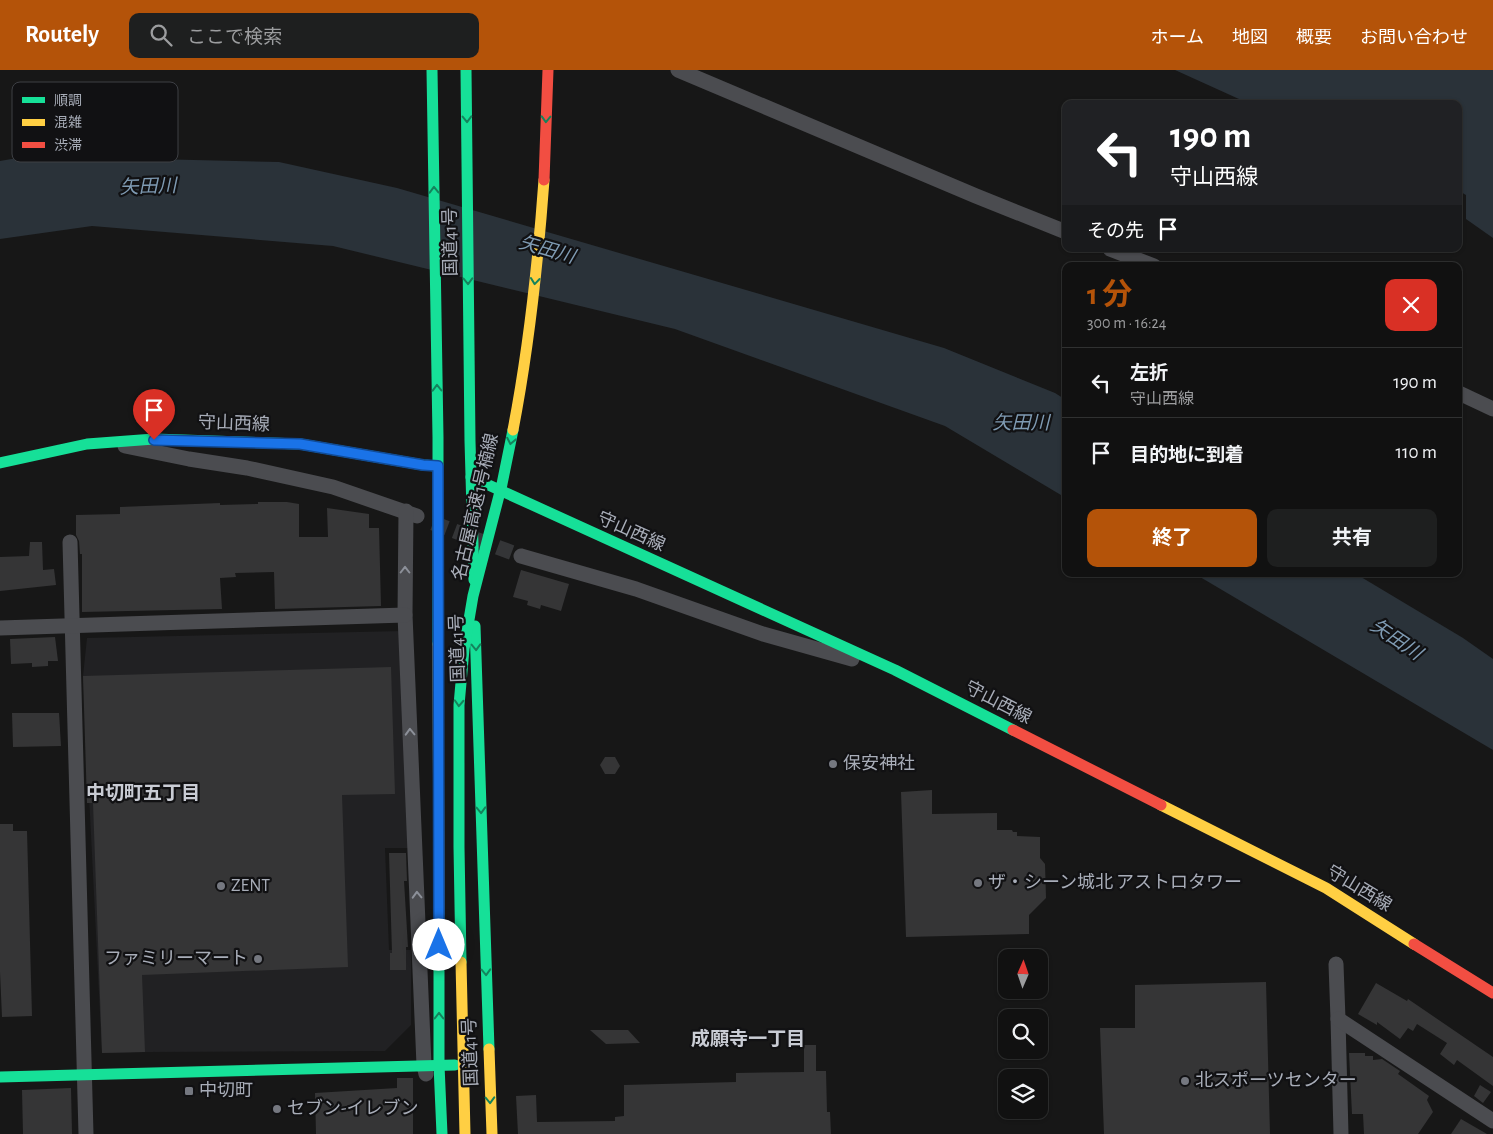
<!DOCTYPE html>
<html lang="ja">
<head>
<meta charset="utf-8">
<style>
	body { margin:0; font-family:"Alegreya Sans","Noto Sans JP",sans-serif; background:#1e1f1f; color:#f1f3f6; height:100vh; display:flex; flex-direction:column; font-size:19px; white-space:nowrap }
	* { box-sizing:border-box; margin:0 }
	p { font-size:16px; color:#9c9d9f }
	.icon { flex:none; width:28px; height:28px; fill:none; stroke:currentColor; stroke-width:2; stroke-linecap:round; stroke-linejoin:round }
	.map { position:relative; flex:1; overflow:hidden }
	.panel { position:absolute; left:1062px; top:192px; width:400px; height:315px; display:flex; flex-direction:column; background:#111; border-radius:10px; box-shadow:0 1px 4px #0004,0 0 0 1px #303131 }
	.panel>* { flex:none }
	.banner { position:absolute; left:1062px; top:30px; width:400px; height:152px; border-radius:10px; box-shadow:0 1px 4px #0004,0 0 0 1px #303131; background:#202124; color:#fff; overflow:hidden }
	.needle { width:32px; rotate:2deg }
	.controls { position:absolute; left:998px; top:879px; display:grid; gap:10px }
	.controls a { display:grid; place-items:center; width:50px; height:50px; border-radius:10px; background:#111; box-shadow:0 1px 4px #0004,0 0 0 1px #303131; font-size:25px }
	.pin { position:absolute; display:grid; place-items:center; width:42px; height:42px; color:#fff; margin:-51px -21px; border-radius:50% 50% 50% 0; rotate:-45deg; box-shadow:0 0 5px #0007 }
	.pin .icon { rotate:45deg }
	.me { position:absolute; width:55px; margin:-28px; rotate:0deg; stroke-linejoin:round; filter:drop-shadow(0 0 4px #0008) }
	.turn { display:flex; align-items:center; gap:18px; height:105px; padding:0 25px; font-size:22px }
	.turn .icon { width:65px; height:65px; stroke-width:2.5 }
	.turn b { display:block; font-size:35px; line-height:42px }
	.then { display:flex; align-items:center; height:48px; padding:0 25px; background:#0003; gap:10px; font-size:19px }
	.round { display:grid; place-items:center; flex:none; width:52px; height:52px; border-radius:10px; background:#1e1f1f }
	.overview { display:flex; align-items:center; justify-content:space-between; height:85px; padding:0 25px }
	h1 { font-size:30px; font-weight:700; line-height:38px; color:#b45309 }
	.action { display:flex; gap:10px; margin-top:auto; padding:10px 25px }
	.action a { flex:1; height:58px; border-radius:10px; background:#b45309; color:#fff; font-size:20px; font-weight:700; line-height:58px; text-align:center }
	.action a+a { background:#1e1f1f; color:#f1f3f6 }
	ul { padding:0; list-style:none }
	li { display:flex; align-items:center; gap:15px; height:70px; padding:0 25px; border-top:1px solid #303131 }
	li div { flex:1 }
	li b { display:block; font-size:19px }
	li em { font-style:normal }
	header { display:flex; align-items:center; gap:30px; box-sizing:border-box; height:70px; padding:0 25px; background:#b45309; color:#fff }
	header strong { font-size:24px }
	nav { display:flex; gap:28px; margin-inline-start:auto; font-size:18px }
	.search { width:350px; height:45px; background:#1e1f1f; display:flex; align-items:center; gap:12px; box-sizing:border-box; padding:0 18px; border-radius:10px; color:#9c9d9f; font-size:19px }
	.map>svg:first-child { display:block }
	.built { fill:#212123 }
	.water { fill:#2a3239 }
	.building { fill:#353536 }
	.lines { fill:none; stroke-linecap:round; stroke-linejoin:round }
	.street-tunnel { stroke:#343537; stroke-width:15; stroke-dasharray:15 8; stroke-linecap:butt }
	.street { stroke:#4b4c50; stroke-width:15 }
	.fast { stroke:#16e098; stroke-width:11 }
	.slow { stroke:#ffcf43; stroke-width:11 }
	.jam { stroke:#f24e42; stroke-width:11 }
	.fast-bridge { stroke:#16e098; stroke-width:11 }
	.slow-bridge { stroke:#ffcf43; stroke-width:11 }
	.jam-bridge { stroke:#f24e42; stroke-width:11 }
	.oneway { stroke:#14835c }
	.oneway2 { stroke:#8c9099 }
	.route-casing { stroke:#114b97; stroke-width:12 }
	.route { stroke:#1a73e8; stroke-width:9 }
	.poi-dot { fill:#757880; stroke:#111113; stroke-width:2 }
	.labels { text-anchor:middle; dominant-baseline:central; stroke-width:4.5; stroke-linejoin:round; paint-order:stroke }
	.street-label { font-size:18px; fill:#a8adb8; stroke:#111113 }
	.poi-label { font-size:18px; fill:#a8adb8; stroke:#111113; text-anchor:start }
	.water-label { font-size:19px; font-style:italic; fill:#7f9bb3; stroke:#111113 }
	.neighbourhood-label { font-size:19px; font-weight:bold; fill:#c9ccd4; stroke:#111113 }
	.key { fill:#111113; stroke:#3e4045; stroke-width:1 }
	.key-label { font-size:14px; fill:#a8adb8 }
</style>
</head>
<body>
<header>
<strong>Routely</strong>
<div class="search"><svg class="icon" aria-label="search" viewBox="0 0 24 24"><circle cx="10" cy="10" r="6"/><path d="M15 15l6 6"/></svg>ここで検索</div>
<nav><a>ホーム</a><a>地図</a><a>概要</a><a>お問い合わせ</a></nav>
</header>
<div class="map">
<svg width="1493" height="1064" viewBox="0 0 1493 1064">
	<rect width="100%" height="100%" fill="#171717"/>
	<path class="built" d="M403,561L409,778H385L389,880H411V955L385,981L145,982L102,983L83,606L87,568Z"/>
	<g class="water">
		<path d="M1175,0H1493V168L1466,149V125L1459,121V34H1250Z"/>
		<path d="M29,86L279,92L397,118L944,278L1055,323L1066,330V428L945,356L675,259L333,176L92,156L0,169V91Z"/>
		<path d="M1195,504H1356L1463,568L1493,589V680Z"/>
	</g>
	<g class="building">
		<path d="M258,432H287L299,434V467H328L327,438L369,444V458H379L381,536L275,539L274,502L235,503L236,507L220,508L222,539L82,542V484H80L79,471L76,465V445L120,444V437L220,433V435L258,434Z"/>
		<path d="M30,472H42L43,500L54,499L56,515L0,521V487L29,486Z"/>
		<path d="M521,500L569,514L561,541L541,535L540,539L527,535L528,531L513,527Z"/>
		<path d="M55,567L58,591H48V596L32,597V593L11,594L10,569Z"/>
		<path d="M391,597L395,724L342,725L348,897L142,905L145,982L102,983L93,733H87L83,606Z"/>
		<path d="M12,643H59L61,676L13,677Z"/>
		<path d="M605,687H615L620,696L615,704H605L600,695Z"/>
		<path d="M932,720V744L997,743V760H1012L1013,762H1017V766L1040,767V788L1045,794L1046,828L1029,845V864L906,867L901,722Z"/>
		<path d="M0,754H13V761H27L32,946L2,947L0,902Z"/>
		<path d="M389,783H406L407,811H404L408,877H406V900H390V883H392Z"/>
		<path d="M1266,912L1270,1064H1104L1100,958H1135V915Z"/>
		<path d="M1376,913L1407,931L1408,929L1493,987V1016L1457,990L1454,995L1440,984L1447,973L1417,954L1413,961L1408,958L1400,969L1377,952V955L1358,944Z"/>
		<path d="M590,960H628L640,973L606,974Z"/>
		<path d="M804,975H816V1001H826L827,1042H830L831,1064H518L516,1026L536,1025L537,1052L615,1051V1047L624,1046V1015L736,1012V1003L804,1002Z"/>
		<path d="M1349,983H1365V986H1373V990L1382,989L1400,1001L1398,1004L1429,1026L1427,1030L1433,1042L1418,1064H1364L1363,1044H1352Z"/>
		<path d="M397,1008H413V1064H316L315,1023L397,1018Z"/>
		<path d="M1480,1015L1491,1022L1483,1033L1474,1026Z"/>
		<path d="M71,1018L72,1064H23L22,1020Z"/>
		<path d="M1461,1049L1487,1064H1451Z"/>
	</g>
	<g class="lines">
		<path class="street-tunnel" d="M433,453L521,486"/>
		<g class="street">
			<path d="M678,0L976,126L1066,162"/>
			<path d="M1110,179L1154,196"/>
			<path d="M1459,323L1493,339"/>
			<path d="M125,376L189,389L247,398L333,417L417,446"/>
			<path d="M406,441L405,545L424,995L426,1004"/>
			<path d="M70,472L86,1064"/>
			<path d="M521,486L636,519L763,564L852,589"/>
			<path d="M0,558L405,545"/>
			<path d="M1336,894L1338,949L1341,1064"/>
			<path d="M1338,949L1493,1051"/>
		</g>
		<g class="fast">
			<path d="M432,0L438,367V574"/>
			<path d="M466,0L470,371L474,510"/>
			<path d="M0,393L87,374L154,369L300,374L423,395L438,396"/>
			<path d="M471,407L895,600L1013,660"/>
			<path d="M475,556L489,979"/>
			<path d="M439,844V995L442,1064"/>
			<path d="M0,1007L455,995"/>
		</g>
		<g class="slow">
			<path d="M438,574L439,844"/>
			<path d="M1161,735L1326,818L1414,874"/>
			<path d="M489,979L492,1064"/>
		</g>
		<g class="jam">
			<path d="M1013,660L1161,735"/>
			<path d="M1414,874L1493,923"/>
		</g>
		<path class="fast-bridge" d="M461,892L459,777V635L464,579L473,526L502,414L513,360"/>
		<g class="slow-bridge">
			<path d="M513,360C529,277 538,193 544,110"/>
			<path d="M461,892L465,1064"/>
		</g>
		<path class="jam-bridge" d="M544,110L548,0"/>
	</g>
	<defs><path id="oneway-chevron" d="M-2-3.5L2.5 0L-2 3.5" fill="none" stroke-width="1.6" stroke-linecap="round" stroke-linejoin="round" transform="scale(1.25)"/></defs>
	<g class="oneway">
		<use href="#oneway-chevron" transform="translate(467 49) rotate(89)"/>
		<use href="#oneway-chevron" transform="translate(546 49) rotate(92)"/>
		<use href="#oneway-chevron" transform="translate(434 120) rotate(-91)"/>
		<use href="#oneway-chevron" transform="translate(468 211) rotate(89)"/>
		<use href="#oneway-chevron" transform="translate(535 211) rotate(96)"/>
		<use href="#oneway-chevron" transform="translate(437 318) rotate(-91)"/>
		<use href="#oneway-chevron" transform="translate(511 371) rotate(101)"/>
		<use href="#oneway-chevron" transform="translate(476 577) rotate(88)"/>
		<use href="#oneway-chevron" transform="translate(459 633) rotate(93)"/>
		<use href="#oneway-chevron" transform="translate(481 740) rotate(88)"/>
		<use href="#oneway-chevron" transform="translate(486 902) rotate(88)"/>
		<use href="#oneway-chevron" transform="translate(439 946) rotate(-90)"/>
		<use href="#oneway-chevron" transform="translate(490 1030) rotate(88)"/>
	</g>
	<g class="oneway2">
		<use href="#oneway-chevron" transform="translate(405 500) rotate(-90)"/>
		<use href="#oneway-chevron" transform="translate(410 662) rotate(-92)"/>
		<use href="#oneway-chevron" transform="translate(417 825) rotate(-92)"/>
	</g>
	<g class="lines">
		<g class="route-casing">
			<path id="route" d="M154,370L300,374L423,395L438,396L439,875"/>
		</g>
		<use href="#route" class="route"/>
	</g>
	<g class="poi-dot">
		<circle cx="833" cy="694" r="5"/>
		<circle cx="978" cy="813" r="5"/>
		<circle cx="221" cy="816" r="5"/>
		<circle cx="258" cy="889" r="5"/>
		<circle cx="1185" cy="1011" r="5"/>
		<rect x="184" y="1016" width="10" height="10" rx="2.5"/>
		<circle cx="277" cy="1039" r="5"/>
	</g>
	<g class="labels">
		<g class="street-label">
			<text transform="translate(451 172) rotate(-91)">国道41号</text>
			<text transform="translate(234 354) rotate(2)">守山西線</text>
			<text transform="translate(476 437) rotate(-77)">名古屋高速1号楠線</text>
			<text transform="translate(631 462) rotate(24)">守山西線</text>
			<text transform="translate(458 578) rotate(-92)">国道41号</text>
			<text transform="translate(998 633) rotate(27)">守山西線</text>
			<text transform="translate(1359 819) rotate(31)">守山西線</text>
			<text transform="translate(471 982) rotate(-92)">国道41号</text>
		</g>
		<g class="poi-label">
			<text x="843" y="694">保安神社</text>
			<text x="988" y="813">ザ・シーン城北 アストロタワー</text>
			<text x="231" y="816">ZENT</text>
			<text x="248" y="889" text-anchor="end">ファミリーマート</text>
			<text x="1195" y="1011">北スポーツセンター</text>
			<text x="199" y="1021">中切町</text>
			<text x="287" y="1039">セブン-イレブン</text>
		</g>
		<g class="water-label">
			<text transform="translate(148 117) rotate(-2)">矢田川</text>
			<text transform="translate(547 180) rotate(16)">矢田川</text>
			<text x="1021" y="353">矢田川</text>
			<text transform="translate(1396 570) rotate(34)">矢田川</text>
		</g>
		<g class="neighbourhood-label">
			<text x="143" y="723">中切町五丁目</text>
			<text x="748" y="969">成願寺一丁目</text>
		</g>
	</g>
	<rect x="12" y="12" width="166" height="80" rx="8" class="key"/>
	<rect x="22" y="27" width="23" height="6" fill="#16e098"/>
	<rect x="22" y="49" width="23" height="7" fill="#ffcf43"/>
	<rect x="22" y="72" width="23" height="6" fill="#f24e42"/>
	<g class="key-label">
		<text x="54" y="35">順調</text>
		<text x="54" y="57">混雑</text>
		<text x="54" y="80">渋滞</text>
	</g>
</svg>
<div class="controls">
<a><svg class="needle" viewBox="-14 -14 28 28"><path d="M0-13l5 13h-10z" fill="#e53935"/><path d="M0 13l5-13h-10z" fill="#9c9d9f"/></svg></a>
<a><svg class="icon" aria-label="search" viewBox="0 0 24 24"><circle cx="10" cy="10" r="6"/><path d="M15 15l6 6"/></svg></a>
<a><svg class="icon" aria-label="layers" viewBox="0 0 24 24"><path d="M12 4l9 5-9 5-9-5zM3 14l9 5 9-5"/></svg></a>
</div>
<div class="pin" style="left:154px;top:370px;background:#d93025"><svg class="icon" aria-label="arrive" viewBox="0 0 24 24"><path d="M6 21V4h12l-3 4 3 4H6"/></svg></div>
<svg class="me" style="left:439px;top:875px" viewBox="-20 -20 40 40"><circle r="19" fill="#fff"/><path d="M0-13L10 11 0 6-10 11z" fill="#1a73e8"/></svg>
<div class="banner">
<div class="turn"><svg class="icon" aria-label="left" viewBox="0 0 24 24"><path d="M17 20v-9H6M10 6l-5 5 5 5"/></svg><div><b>190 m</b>守山西線</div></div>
<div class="then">その先<svg class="icon" aria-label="arrive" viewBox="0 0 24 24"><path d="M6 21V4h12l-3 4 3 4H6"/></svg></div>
</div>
<section class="panel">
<div class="overview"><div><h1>1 分</h1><p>300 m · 16:24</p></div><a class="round" style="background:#d93025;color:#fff"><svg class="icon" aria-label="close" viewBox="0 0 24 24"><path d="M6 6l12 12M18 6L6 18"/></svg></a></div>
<ul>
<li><svg class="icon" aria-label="left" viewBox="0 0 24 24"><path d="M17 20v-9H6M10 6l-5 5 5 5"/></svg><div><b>左折</b><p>守山西線</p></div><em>190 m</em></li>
<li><svg class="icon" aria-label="arrive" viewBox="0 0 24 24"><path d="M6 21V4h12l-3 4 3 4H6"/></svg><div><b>目的地に到着</b></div><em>110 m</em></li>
</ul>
<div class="action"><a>終了</a><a>共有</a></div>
</section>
</div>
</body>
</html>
